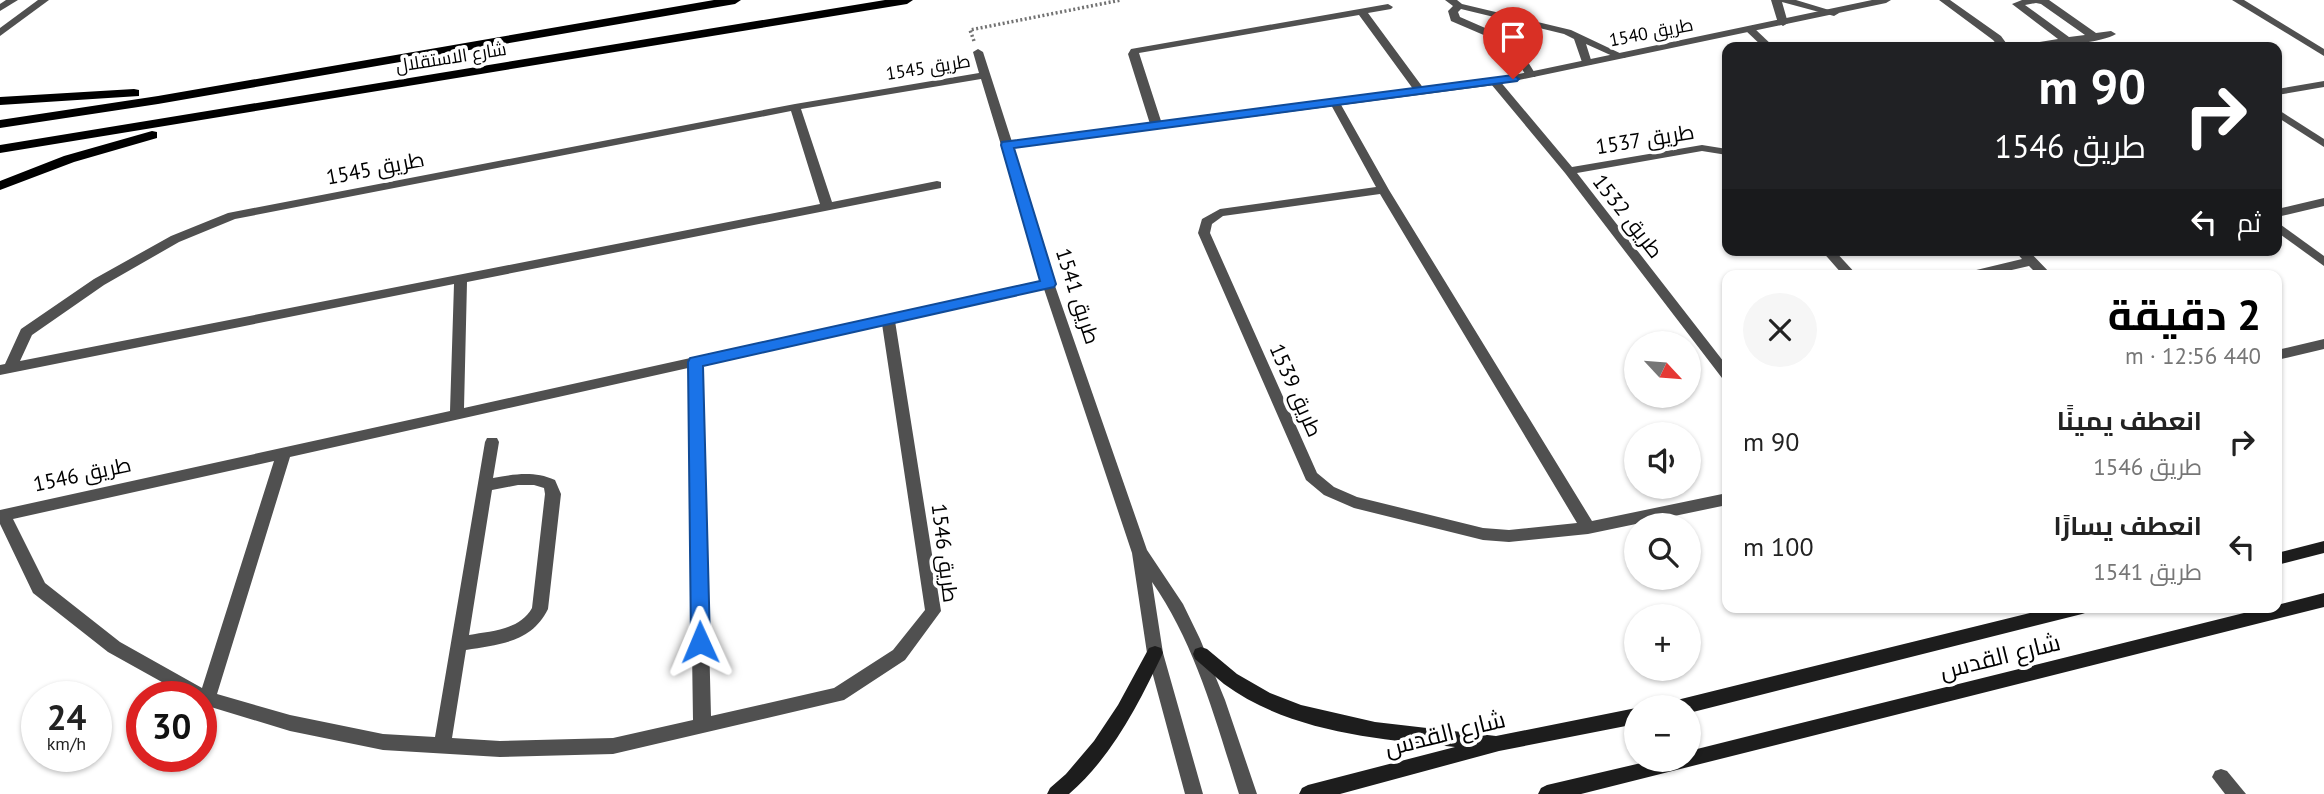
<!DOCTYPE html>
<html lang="ar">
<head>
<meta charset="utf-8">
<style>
	body { margin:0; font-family:"PT Sans",Cairo,sans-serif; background:#f6f6f6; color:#222; direction:rtl; height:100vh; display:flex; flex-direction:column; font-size:26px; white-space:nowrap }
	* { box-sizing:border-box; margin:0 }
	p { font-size:23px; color:#767676 }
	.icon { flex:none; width:38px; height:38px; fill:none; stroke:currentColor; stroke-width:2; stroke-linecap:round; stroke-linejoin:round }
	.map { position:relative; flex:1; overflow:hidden; direction:ltr }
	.sheet { position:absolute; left:1722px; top:270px; width:560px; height:343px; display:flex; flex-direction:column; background:#fff; border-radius:14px; box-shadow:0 2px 5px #0004; direction:rtl }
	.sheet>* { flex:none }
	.guide { position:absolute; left:1722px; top:42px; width:560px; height:214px; border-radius:14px; box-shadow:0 2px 5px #0004; direction:rtl; background:#202124; color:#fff; overflow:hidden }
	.needle { width:46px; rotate:116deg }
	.fabs { position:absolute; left:1624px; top:331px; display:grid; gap:14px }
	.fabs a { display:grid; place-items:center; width:77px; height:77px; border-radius:50%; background:#fff; box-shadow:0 2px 5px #0004; font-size:35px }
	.speed { position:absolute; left:21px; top:681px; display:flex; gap:14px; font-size:35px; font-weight:700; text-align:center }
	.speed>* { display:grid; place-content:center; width:91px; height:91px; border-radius:50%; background:#fff; box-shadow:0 2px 5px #0004; line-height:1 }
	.speed small { font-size:18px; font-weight:400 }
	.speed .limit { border:10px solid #d22; background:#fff; color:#111 }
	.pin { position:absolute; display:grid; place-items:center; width:60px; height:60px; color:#fff; margin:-72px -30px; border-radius:50% 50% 50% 0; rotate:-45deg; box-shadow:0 0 7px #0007 }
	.pin .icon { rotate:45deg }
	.me { position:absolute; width:77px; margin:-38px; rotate:359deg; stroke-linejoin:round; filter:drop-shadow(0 0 5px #0008) }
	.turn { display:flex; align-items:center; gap:24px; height:147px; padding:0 21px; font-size:32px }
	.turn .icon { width:91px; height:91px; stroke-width:2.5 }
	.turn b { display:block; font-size:49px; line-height:60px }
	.then { display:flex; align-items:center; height:66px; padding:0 21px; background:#0003; gap:14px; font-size:26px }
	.round { display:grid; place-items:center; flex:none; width:74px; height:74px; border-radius:37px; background:#f6f6f6 }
	.headline { display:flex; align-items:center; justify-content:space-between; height:119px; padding:0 21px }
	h1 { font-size:42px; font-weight:700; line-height:52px; color:#000 }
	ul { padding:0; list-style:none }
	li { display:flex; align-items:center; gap:21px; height:105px; padding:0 21px }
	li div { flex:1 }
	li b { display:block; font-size:26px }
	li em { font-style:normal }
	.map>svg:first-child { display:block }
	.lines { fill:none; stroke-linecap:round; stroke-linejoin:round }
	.path { stroke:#727272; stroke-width:3.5; stroke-dasharray:2 2.5; stroke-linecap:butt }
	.service { fill:#505050; fill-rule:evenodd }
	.minor { fill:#505050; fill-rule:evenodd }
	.tertiary { fill:#505050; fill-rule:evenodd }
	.secondary { fill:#1d1d1d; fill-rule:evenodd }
	.primary { fill:#000; fill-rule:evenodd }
	.route { fill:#1a73e8; stroke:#114b97; stroke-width:2 }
	.labels { text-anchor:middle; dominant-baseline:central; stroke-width:7; stroke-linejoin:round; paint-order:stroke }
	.far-street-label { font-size:18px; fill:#000; stroke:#fff }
	.street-label { font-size:21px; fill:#000; stroke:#fff }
	.near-street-label { font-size:24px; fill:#000; stroke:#fff }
</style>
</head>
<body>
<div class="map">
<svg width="2324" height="794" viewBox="0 0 2324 794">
	<rect width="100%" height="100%" fill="#fff"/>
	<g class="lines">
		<path class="path" d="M974,41L970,30L1121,0"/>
		<path class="service" d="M2022,0H2049L2096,33L2111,31L2116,34C2101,44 2043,47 2022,47L2027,44L2058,39L2012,4ZM2036,3L2041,4L2085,35L2069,37L2025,5Z"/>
		<g class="minor">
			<path d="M6,0H18L0,11V4Z"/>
			<path d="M38,0H49L0,36V28Z"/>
			<path d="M1445,0H1457L1462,4L1571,30L1626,56L1625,58H1617L1586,44L1592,63L1591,65H1583L1574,39L1564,34L1461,9L1458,12L1460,17L1515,41L1536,75L1535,77H1527L1507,45L1451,21L1448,11L1453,6Z"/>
			<path d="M1771,0H1796L1839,13L1834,16L1782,2L1788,23L1783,26L1778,23Z"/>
			<path d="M1939,0H1950L2001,36L2009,47H1999L1993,40Z"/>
			<path d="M2232,0H2244L2324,49V56Z"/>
			<path d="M1388,4L1393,7L1391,9L1368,13L1424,89V93H1416L1359,15L1139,53L1162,124L1156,127L1150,124L1128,54L1131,49Z"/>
			<path d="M1750,27L1754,28L1774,47H1763L1745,30Z"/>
			<path d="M978,49L983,52L1013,145L1011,147L1007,148L1001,145L981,79L801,109L832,202L937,181L941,182V188L467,282L464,408L1048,279L1053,280L1054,283L1048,287L895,321L941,611L905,660L844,700L613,754L500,757L383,750L290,731L201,704V696H187L108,652L33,593L0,524V510L450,411L454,284L0,375V365L5,364L21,329L94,279L171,236L228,213L795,104L979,73L973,52ZM791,111L820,204L20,361L32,335L104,285L179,242L235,219ZM882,324L925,610L893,650L834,688L711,716L702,365ZM688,368L693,720L613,738L500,741L452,738L466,650C500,644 531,643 548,609L561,494L555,480C534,471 516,474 493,478L499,442L497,438H487L485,442L435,737L383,734L290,715L217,694L290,457ZM274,461L202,688L120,642L45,583L13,519ZM518,485H534L544,488L545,494L532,608C520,630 491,631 469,635L492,490Z"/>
			<path d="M1495,79L1499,80L1572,167L1702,145L1727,149V155L1702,151L1577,173L1727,366V380L1722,378L1565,173L1491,84V80Z"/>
			<path d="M2324,81V87L2277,95V89Z"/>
			<path d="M1335,100L1340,103L1389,190L1592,521L1727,493V505L1588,534L1509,542L1483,540L1354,508L1324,495L1306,480L1198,233L1202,219L1220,209L1376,187L1330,103ZM1380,194L1577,523L1509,530L1483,528L1357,497L1334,487L1317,473L1210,233L1212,224L1223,216Z"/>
			<path d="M2277,109L2324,139V147L2277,117Z"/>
			<path d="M2324,198V206L2277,217V209Z"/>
			<path d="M2277,222L2324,256V266L2277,232Z"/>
			<path d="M1821,250H1834L1857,275H1843Z"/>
			<path d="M2014,250H2028L2052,275H2038L2029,266L1990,275H1966L1968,272L2022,259Z"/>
			<path d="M2324,339V349L2277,360V350Z"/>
			<path d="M2221,769L2227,771L2246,794H2225L2212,777L2215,771Z"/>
		</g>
		<path class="tertiary" d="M1872,0H1891L1886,3L1495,85L1013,148L1054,283L1147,550L1183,604L1200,639L1225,700L1257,794H1239C1216,722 1196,645 1152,582L1163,653L1203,794H1185L1147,653L1132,553L1042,283L1001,145L1003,143L1495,79Z"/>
		<g class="secondary">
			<path d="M2324,541V553L2277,565V553Z"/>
			<path d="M2324,593V607L1581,794H1538L1541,788L1547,785L1654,760H1689V751L2268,607H2277V605Z"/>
			<path d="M2054,607H2090L2088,612L2082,614L1689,713V707H1672L1675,702L1681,699Z"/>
			<path d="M1155,646L1161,648L1163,653C1139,703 1112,757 1069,794H1047L1050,788L1066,774L1094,741L1118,705L1149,648Z"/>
			<path d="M1201,647L1207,649L1237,674L1270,693L1301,705L1375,722L1496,736L1636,708V724L1499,751L1340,794H1299L1302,788L1308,785L1455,747C1377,739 1289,732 1224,684C1214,676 1205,667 1195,659L1193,654L1195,649Z"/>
		</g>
		<g class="primary">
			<path d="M714,0H741L735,4L158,104L0,128V120L158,96Z"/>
			<path d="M885,0H913L907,4L0,153V145Z"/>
			<path d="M134,89L139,90V96L0,105V97Z"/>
			<path d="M152,131L157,132V138L74,162L0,190V181L64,156Z"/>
		</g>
	</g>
	<path class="route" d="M1513,75L1519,79L1517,81L1014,148L1056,284L1054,287L703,366L710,642L707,647L700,650L694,647L691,642L688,362L690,358L1040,281L1001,145L1002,142Z"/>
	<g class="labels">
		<g class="far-street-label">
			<text transform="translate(1651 32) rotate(-11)">طريق 1540</text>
			<text transform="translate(451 57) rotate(-9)">شارع الاستقلال</text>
			<text transform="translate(928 67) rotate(-9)">طريق 1545</text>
		</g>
		<g class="street-label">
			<text transform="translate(1645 139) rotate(-9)">طريق 1537</text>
			<text transform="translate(375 168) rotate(-11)">طريق 1545</text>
			<text transform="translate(1628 216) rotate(52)">طريق 1532</text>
			<text transform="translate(1078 296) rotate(72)">طريق 1541</text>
			<text transform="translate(1296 390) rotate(66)">طريق 1539</text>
			<text transform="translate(82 474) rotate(-12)">طريق 1546</text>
			<text transform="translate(945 553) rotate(83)">طريق 1546</text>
		</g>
		<g class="near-street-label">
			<text transform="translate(2000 656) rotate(-14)">شارع القدس</text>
			<text transform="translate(1445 733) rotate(-14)">شارع القدس</text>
		</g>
	</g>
</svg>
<div class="fabs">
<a><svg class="needle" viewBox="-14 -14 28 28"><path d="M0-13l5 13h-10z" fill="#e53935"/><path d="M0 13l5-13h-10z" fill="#767676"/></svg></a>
<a><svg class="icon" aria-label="sound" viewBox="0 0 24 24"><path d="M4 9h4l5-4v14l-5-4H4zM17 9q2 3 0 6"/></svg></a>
<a><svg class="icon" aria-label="search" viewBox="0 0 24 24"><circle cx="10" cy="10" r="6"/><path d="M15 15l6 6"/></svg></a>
<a>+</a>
<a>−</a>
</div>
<div class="speed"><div>24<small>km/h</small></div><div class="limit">30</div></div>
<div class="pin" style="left:1513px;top:79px;background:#d93025"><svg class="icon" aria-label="arrive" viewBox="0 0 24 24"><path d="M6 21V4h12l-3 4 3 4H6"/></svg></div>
<svg class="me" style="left:700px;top:642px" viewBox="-20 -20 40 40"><path d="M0-17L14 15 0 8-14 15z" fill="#1a73e8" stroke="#fff" stroke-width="4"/></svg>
<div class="guide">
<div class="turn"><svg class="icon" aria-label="right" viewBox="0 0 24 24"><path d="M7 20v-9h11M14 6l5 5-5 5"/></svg><div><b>90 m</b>طريق 1546</div></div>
<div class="then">ثم<svg class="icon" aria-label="left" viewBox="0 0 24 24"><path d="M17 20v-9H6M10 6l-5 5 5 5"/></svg></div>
</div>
<section class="sheet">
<div class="headline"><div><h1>2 دقيقة</h1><p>440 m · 12:56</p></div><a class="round"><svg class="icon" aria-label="close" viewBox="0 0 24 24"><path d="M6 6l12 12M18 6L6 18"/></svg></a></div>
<ul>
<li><svg class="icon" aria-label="right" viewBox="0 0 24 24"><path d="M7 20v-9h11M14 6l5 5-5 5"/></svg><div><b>انعطف يمينًا</b><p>طريق 1546</p></div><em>90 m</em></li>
<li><svg class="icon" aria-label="left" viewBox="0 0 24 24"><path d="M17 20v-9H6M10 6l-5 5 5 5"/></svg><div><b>انعطف يسارًا</b><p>طريق 1541</p></div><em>100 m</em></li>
</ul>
</section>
</div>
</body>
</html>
